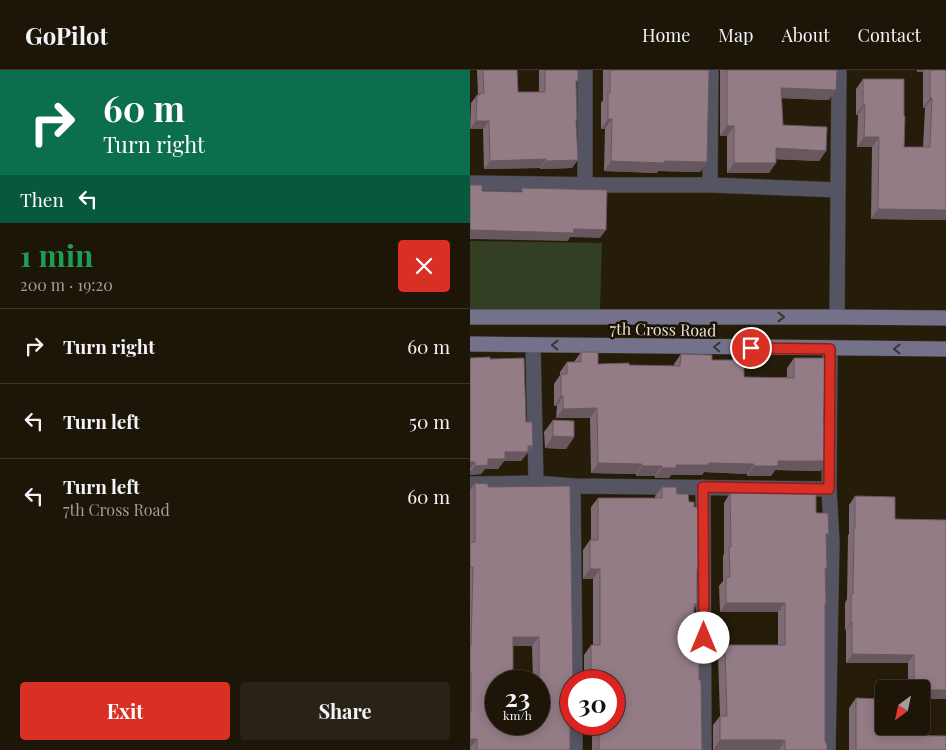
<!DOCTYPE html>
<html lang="en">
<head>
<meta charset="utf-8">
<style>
	body { margin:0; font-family:"Playfair Display",serif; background:#292216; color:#f1f3f6; height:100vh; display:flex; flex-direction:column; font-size:19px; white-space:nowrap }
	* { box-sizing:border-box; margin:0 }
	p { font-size:16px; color:#a09f9c }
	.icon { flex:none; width:28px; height:28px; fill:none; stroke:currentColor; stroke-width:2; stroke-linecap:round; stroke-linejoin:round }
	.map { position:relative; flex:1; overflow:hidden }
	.side { display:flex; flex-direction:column; background:#1c1508; width:470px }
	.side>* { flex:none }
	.banner { background:#0b6e4f; color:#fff; overflow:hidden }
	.needle { width:32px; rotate:213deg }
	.buttons { position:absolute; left:405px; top:610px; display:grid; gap:10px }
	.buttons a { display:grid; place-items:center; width:55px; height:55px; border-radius:5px; background:#1c1508; box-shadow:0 2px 12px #0003,0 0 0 1px #3a3429; font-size:25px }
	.speed { position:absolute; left:15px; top:600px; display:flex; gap:10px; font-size:25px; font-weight:700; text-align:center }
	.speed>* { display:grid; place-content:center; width:65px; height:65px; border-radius:50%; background:#1c1508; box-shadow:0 2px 12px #0003,0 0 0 1px #3a3429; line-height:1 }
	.speed small { font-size:12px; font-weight:400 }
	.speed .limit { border:8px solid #d22; background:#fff; color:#111 }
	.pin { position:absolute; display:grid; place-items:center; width:42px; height:42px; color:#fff; margin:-21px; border:2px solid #fff; border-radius:50%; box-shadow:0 1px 5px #0007 }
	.me { position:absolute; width:55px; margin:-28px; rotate:0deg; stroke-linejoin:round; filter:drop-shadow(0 0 4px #0008) }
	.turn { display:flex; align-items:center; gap:18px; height:105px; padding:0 20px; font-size:22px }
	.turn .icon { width:65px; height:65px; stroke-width:2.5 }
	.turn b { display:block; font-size:35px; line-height:42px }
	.then { display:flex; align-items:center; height:48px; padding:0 20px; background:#0003; gap:10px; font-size:19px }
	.round { display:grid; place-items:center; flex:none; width:52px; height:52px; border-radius:5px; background:#292216 }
	.head { display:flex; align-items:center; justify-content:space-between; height:85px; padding:0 20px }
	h1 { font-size:30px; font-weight:700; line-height:38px; color:#1e9e55 }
	.action { display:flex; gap:10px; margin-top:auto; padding:10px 20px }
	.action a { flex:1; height:58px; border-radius:5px; background:#d93025; color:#fff; font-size:20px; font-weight:700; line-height:58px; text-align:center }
	.action a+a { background:#292216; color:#f1f3f6 }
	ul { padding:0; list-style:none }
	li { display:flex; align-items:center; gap:15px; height:75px; padding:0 20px; border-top:1px solid #3a3429 }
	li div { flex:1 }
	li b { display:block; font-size:19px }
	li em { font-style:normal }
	header { display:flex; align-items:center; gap:30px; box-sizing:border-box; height:70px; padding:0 25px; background:#1c1508; border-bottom:1px solid #3a3429 }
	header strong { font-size:24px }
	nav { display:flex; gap:28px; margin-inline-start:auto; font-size:18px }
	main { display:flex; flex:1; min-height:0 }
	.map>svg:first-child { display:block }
	.green { fill:#333f23 }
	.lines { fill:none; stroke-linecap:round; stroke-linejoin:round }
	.street-casing { stroke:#403826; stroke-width:16 }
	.secondary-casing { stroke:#403826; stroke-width:16 }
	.street { stroke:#545462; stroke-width:15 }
	.secondary { stroke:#73728a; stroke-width:15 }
	.wall { fill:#7f6b74; fill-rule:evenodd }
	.shaded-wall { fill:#68575e }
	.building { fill:#947c87; stroke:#68575e; fill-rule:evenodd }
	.oneway { stroke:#3a3432 }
	.route-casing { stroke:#8d1f18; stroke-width:12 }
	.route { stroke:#d93025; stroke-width:9 }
	.labels { text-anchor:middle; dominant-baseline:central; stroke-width:5; stroke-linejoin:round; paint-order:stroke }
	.street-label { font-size:16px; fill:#e6e1d5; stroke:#1b1303 }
</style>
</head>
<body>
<header>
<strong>GoPilot</strong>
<nav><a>Home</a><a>Map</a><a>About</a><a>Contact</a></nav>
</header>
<main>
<section class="side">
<div class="banner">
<div class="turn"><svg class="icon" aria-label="right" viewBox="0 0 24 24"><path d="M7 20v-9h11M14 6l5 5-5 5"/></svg><div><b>60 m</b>Turn right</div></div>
<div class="then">Then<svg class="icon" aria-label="left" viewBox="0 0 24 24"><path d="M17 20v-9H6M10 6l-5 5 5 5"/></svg></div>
</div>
<div class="head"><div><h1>1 min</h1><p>200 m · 19:20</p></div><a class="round" style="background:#d93025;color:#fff"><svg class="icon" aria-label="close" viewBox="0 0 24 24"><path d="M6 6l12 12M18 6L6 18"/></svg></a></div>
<ul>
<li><svg class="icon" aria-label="right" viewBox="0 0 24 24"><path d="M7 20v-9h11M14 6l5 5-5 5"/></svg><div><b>Turn right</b></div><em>60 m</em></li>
<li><svg class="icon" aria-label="left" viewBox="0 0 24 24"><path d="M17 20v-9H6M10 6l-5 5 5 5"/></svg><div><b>Turn left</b></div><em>50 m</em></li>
<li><svg class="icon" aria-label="left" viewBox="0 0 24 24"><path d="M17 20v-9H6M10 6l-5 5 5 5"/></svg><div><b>Turn left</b><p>7th Cross Road</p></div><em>60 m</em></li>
</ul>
<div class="action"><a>Exit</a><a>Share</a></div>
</section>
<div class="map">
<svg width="476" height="680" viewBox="0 0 476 680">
	<rect width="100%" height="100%" fill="#251c0a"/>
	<path class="green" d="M0,171L132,173L130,239L0,241Z"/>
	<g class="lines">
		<g class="street-casing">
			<g id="street">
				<path d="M0,113L134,115H240L368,120"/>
				<path d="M115,115V0"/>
				<path d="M240,115L241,0"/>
				<path d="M367,247L369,0"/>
				<path d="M63,275L66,413"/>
				<path d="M0,414L66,413L103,416L359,419"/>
				<path d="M103,416L105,611"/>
				<path d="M233,417L234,680"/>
				<path d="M105,654V680"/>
				<path d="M358,680L362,472L359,419L360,279"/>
			</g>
		</g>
		<g class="secondary-casing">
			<g id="secondary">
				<path d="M0,247H367L476,248"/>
				<path d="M0,274L476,279"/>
			</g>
		</g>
		<use href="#street" class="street"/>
		<use href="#secondary" class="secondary"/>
	</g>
	<g class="wall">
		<path d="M7,0H47L48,22H69V0H108L106,14L107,50L106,52L102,98L70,99V98L14,99L13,59H0L1,33L7,25H8Z"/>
		<path d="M133,0H239L237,92L230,102L188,101L187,103L134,101L135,59H131V33L133,30Z"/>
		<path d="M250,0H367L359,30L311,28L313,55L356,81L349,91L306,89L299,103H257V66H250Z"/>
		<path d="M447,0H476V150L401,149L402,77H387L388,45H386V19L393,9L434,77H453L455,38H453V2H447Z"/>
		<path d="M111,282L128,294L159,295L204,296V294L211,284L242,290L274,307H317V298L324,288L354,354L357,391L350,401L305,400L301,406H277V404L234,402L232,405H201L199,408H185V406H166V404L121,403L120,348H86L87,336H84V314L90,305V302L97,292H104Z"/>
		<path d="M0,288L20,289L56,352L63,376L51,391H34L28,399H15L11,404L0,405Z"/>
		<path d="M83,350L104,367L96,379L75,378L74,362Z"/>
		<path d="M5,413L18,417L101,611L100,680H0V420ZM43,576H62L63,611H43Z"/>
		<path d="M192,417L207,424L219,432L231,499L227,504V534L224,539V575L229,610L232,680H122V654H144V611H114V585L121,575H123V509H113V480L120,470H121V437L128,428H185V426Z"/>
		<path d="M260,423L346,443L356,468V534L355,536V670L357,680H243V655L250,646L248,585L255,575H308V542H250L249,516L253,511V486L254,484V433Z"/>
		<path d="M385,426L425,449L451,619H438V593H376V560H375V533L377,529L378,465L379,464V435Z"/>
		<path d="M386,628L422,665L476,680H379V638Z"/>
	</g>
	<g class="shaded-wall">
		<path d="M449,0H454L453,2H447Z"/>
		<path d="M311,18L366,20L359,30L304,28Z"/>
		<path d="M460,28H462L455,38H453Z"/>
		<path d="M393,35H395L388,45H386Z"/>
		<path d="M138,49H142L135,59H131Z"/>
		<path d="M6,51H19L13,59H0Z"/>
		<path d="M257,56H264L257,66H250Z"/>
		<path d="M394,67H409L402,77H387Z"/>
		<path d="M306,78L356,81L349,91L298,89Z"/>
		<path d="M76,89L70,98L14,99L20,91Z"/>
		<path d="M108,90L102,98L70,99L76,91Z"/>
		<path d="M141,91H194L237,92L230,102L188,101L187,103L134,101Z"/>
		<path d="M264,93H306L299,103H257Z"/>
		<path d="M408,139L476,140V150L401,149Z"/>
		<path d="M104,159L136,160L130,168L100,167L98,171L0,169V160Z"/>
		<path d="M91,326H93L87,336H84Z"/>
		<path d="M127,338L120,348H86L93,339Z"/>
		<path d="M83,366L104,367L96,379L75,378Z"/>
		<path d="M58,376H63L51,391H34L28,399H15L11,404L0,405V402L5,396L18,389L35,382Z"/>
		<path d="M308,391H357L350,401L305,400L301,406H277L284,396Z"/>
		<path d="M0,392H5L0,399Z"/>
		<path d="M128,393L172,394L166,404L121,403Z"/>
		<path d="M239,393L284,394L277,404L234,402L232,405H201L199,408H185L192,398L206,395Z"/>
		<path d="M172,396H192L185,406H166Z"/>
		<path d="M120,499H130L123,509H113Z"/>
		<path d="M256,533H315L308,542H250Z"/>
		<path d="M381,552H382L376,560H375Z"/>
		<path d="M43,567H69L62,576H36Z"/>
		<path d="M382,584L444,585L438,593H376Z"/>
		<path d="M121,602H129L122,611H115Z"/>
		<rect x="451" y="620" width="25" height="9"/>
		<path d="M0,669H7L0,678Z"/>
		<path d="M250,670H315L309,680H243Z"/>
	</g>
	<g class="building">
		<path d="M13,0H47L48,22H75V0H108V11H106L107,50H106L108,90L76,91V89L20,91L19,51H6L7,25H10V23H14Z"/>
		<path d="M140,0H239L237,92L194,91V93L141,91L142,49H138V23H140Z"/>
		<path d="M257,0H367L366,20L311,18L313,55L357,57L356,81L306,78V93H264V56H257Z"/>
		<path d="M460,0H476V140L408,139L409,67H394L395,35H393V9H434V46H435L434,77H460L462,28H460Z"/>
		<path d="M0,115H12V121L52,122V118L137,120L136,160L104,159L103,163L0,160Z"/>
		<path d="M111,282H128V294L159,293V295L210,296L211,284L242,285V290H274V307L324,308V288H355L354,354H357V391H308V396H284V394L239,393V395H206V398H192V396H172V394L128,393L127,338L93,339V326H91V304H97V292H111Z"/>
		<path d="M20,287V289L54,288L56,352H62L63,376H58V382H35V389H18V395L5,396V392H0V288Z"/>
		<path d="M83,350L104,351V367L83,366Z"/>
		<path d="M5,413L18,414V417L100,416L103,611H101V628H100V680H7V669H0V641H1V603H0V576H1L3,497H1L0,496V472H5ZM43,567H69V611H43ZM26,611H69V654H26Z"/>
		<path d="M192,417H206L207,424H218L219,432H224V437H230L231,499H227V534H224V575H229V610H231L232,680H125V679H129V654H144V611H129V602H121V575H130V499H120V470H128V428H192Z"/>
		<path d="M346,422V443H358L359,464H356L357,498H355L356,534H355V670L357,676V680H315V670H250V646H257L255,575H315V533H256V507H260L259,477H261L260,423Z"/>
		<path d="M385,426L425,427V449L476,450V620H451V619H444V585L382,584V552H381V524H383L384,457H385Z"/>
		<path d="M386,628L414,629V656H423L422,665L476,666V680H386Z"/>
	</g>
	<defs><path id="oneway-chevron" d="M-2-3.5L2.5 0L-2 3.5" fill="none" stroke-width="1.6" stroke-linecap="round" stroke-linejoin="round" transform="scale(1.25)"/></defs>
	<g class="oneway">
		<use href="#oneway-chevron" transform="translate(311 247)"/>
		<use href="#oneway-chevron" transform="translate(85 275) rotate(-179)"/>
		<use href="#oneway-chevron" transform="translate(247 277) rotate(-179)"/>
		<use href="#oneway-chevron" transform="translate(427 279) rotate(-180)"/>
	</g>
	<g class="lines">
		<g class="route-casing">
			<path id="route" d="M234,568L233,417L359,419L360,279L281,278"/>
		</g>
		<use href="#route" class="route"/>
	</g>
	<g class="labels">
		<g class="street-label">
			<text transform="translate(193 259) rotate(1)">7th Cross Road</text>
		</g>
	</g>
</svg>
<div class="buttons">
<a><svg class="needle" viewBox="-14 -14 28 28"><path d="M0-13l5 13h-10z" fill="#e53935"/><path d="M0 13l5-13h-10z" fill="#a09f9c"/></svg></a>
</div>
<div class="speed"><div>23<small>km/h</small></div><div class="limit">30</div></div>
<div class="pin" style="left:281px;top:278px;background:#d93025"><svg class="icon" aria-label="arrive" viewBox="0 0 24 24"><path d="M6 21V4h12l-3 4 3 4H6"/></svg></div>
<svg class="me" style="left:234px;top:568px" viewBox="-20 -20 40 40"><circle r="19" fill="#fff"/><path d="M0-13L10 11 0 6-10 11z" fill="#d93025"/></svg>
</div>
</main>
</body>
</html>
